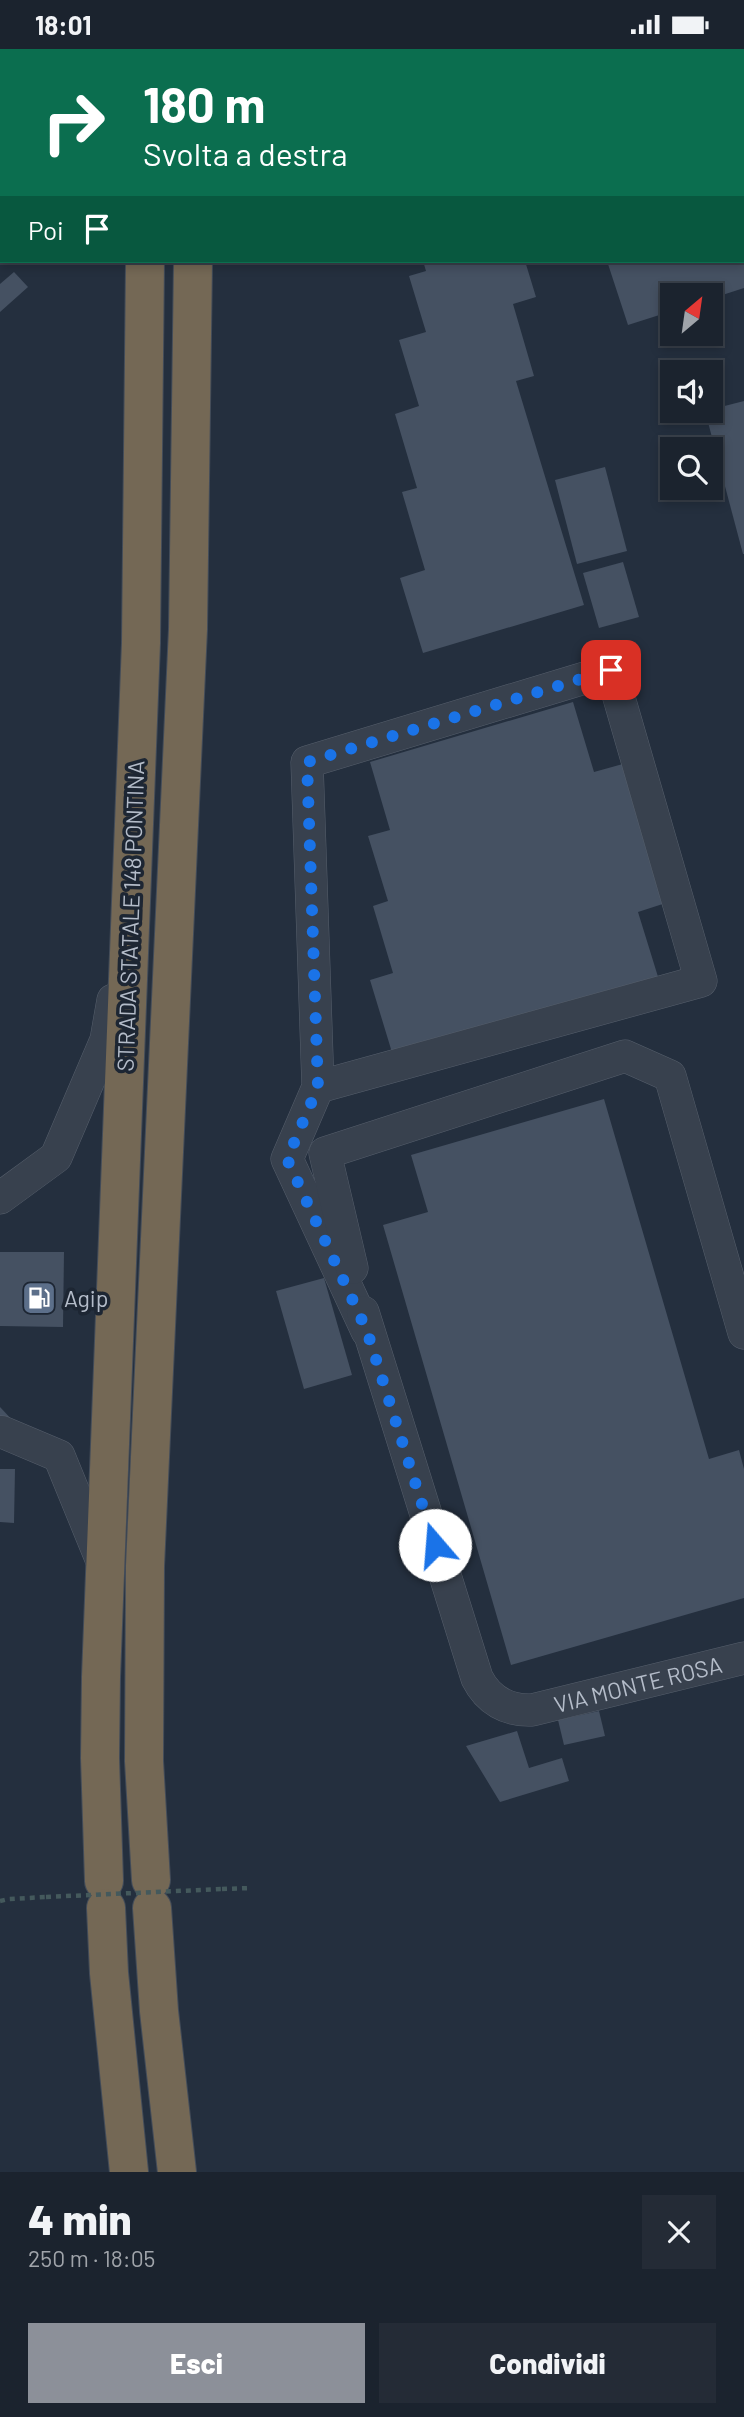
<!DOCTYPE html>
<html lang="it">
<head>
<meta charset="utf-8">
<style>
	body { margin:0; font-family:Barlow,sans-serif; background:#242b36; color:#f1f3f6; height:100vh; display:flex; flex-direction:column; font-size:26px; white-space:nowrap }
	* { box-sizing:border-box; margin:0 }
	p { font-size:23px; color:#a0a4aa }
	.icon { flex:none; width:38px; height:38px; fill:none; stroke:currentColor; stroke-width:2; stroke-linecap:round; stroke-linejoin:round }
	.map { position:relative; height:2123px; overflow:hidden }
	.sheet { display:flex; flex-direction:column; background:#1b232e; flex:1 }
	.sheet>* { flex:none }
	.top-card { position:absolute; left:0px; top:0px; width:746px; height:214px; box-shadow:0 4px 10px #0003,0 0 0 2px #39404a; background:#0b6e4f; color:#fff; overflow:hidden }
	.needle { width:46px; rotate:29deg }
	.tools { position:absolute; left:660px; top:234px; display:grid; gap:14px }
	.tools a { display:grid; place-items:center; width:63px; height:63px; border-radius:0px; background:#1b232e; box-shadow:0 4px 10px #0003,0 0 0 2px #39404a; font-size:35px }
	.pin { position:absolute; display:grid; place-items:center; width:60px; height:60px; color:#fff; margin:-30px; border-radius:14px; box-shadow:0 4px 10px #0006 }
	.me { position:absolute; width:77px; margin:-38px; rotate:342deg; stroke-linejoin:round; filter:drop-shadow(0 0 5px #0008) }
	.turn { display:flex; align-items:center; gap:24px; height:147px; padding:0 28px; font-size:32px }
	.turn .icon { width:91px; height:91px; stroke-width:2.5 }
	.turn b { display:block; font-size:49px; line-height:60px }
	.then { display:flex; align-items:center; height:66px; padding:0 28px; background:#0003; gap:14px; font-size:26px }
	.round { display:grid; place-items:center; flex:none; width:74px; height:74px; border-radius:0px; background:#242b36 }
	.overview { display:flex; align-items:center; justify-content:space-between; height:119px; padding:0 28px }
	h1 { font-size:42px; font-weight:800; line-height:52px }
	.action { display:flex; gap:14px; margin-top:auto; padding:14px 28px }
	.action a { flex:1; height:80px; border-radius:0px; background:#8c9099; color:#fff; font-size:28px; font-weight:800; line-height:80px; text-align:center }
	.action a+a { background:#242b36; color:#f1f3f6 }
	.status { display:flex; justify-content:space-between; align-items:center; height:49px; padding:0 35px; background:#1b232e; direction:ltr }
	.status svg { height:19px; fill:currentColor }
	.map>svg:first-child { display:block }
	.building { fill:#455162 }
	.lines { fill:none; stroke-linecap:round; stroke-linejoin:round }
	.minor-casing { stroke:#565f6c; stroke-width:33 }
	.highway-casing { stroke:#434c59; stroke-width:40 }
	.path { stroke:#44595c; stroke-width:4.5; stroke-dasharray:5 5; stroke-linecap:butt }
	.minor { stroke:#38414e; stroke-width:32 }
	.highway { stroke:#746855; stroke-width:38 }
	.path-bridge { stroke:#44595c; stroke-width:4.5; stroke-dasharray:5 5; stroke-linecap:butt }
	.route { stroke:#1a73e8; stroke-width:12; stroke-dasharray:0 21.6 }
	.labels { text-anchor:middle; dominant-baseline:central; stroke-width:7; stroke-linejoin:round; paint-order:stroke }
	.street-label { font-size:23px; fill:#b4bcc9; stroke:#1d2633 }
	.poi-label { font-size:23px; fill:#b4bcc9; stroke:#1d2633; text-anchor:start }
</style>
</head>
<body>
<div class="status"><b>18:01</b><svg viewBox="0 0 49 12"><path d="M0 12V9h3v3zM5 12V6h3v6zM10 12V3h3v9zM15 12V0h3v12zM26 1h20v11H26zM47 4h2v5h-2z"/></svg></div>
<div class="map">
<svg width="744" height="2123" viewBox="0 0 744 2123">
	<rect width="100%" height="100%" fill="#242f3e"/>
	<g class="building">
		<path d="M423,212H525L536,248L513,255L534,327L516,332L584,556L423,604L400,529L425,521L402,443L417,439L395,365L419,357L399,291L426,283L409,227L426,222Z"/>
		<path d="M607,212H744V239L710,250V247H672V262L628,276Z"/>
		<path d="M14,223L28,238L0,263V235Z"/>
		<path d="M744,352V505H743L705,362Z"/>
		<path d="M605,418L627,502L577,515L555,431Z"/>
		<path d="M623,513L639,568L599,579L583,524Z"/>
		<path d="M573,653L594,723L630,713L672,852L638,863L659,931L394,1010L370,931L393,924L373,857L388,852L368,787L390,781L370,713Z"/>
		<path d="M604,1050L709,1410L739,1401L744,1420V1549L511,1616L383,1176L428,1163L411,1106Z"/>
		<path d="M0,1203H64L63,1278L0,1277Z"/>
		<path d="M324,1229L352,1326L304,1340L276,1242Z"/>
		<path d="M0,1358L14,1373L0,1384Z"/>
		<path d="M0,1420H15L14,1474L0,1473Z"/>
		<path d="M599,1662L605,1687L564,1696L558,1671Z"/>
		<path d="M517,1682L529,1719L562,1709L569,1732L500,1753L466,1697Z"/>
	</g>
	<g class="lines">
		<g class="minor-casing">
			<g id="minor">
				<path d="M318,1038L307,713L611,621L701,932L318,1038L287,1110L367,1282"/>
				<path d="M0,1149L56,1108L106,991L113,951"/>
				<path d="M352,1219L325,1104L625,1007L670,1027L744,1284"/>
				<path id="s1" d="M363,1263L477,1629C488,1651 507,1662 532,1661L744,1609"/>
				<path d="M2,1383L59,1407L104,1517"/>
			</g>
		</g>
		<g class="highway-casing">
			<g id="highway">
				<path d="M147,2V0"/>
				<path d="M196,2V0"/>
				<path d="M151,1831L144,1712L145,1517L188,580L193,212"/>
				<path d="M104,1832L100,1709L101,1628L141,594L145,212"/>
				<path d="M106,1859L109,1924L129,2123"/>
				<path d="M152,1859L159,1962L177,2123"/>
			</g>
		</g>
		<g class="path">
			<path d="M222,1840L251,1839"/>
			<path d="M0,1852L9,1850L46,1848"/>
		</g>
		<use href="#minor" class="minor"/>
		<use href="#highway" class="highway"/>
		<path class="path-bridge" d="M46,1848L222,1840"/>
	</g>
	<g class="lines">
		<path class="route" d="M435,1496L367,1282L287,1110L318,1038L307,713L611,621"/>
	</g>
	<defs>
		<g id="fuel-square" transform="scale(1.75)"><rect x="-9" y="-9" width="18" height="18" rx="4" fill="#5c6f8a" stroke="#1d2633"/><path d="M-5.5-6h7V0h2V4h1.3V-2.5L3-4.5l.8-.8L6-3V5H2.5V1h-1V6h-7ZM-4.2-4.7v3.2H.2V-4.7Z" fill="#fff"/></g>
	</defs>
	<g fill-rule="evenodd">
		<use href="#fuel-square" x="39" y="1249"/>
	</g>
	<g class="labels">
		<g class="street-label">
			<text transform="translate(130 867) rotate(-88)">STRADA STATALE 148 PONTINA</text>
			<text stroke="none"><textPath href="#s1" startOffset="560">VIA MONTE ROSA</textPath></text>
		</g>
		<g class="poi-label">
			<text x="64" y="1249">Agip</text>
		</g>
	</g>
</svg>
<div class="tools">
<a><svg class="needle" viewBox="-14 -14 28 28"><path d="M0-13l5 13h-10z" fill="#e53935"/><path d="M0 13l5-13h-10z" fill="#a0a4aa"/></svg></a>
<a><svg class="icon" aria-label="sound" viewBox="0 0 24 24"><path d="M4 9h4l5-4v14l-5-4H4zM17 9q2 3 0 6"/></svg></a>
<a><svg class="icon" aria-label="search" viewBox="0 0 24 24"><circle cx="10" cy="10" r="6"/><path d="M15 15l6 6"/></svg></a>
</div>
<div class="pin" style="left:611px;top:621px;background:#d93025"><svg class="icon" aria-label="arrive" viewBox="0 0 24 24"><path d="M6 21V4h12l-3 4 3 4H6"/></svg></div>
<svg class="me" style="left:435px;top:1496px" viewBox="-20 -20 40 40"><circle r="19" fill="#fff"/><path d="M0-13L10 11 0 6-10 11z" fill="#1a73e8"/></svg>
<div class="top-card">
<div class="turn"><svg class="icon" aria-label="right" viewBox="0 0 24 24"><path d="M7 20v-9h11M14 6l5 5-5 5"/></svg><div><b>180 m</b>Svolta a destra</div></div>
<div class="then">Poi<svg class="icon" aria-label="arrive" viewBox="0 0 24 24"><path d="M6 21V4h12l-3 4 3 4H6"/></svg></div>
</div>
</div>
<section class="sheet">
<div class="overview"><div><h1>4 min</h1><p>250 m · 18:05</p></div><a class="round"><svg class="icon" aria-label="close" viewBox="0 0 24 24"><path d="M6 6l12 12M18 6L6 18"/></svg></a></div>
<div class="action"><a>Esci</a><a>Condividi</a></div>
</section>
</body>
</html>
